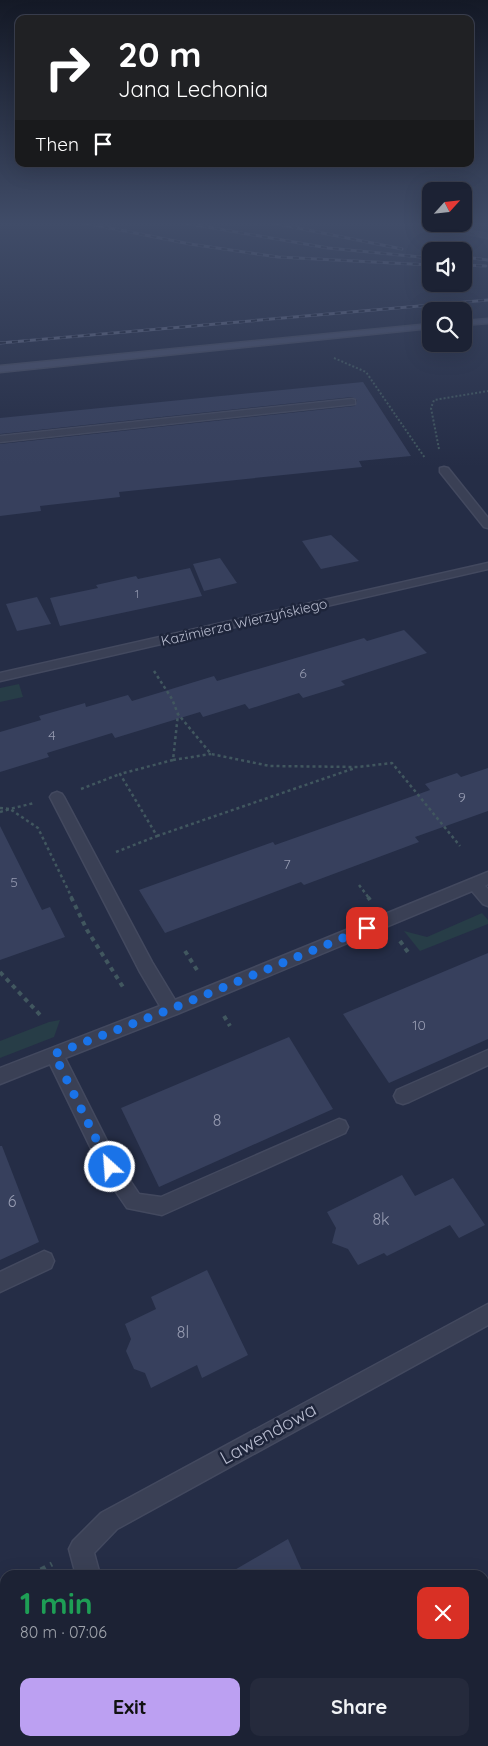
<!DOCTYPE html>
<html lang="en">
<head>
<meta charset="utf-8">
<style>
	body { margin:0; font-family:Quicksand,sans-serif; background:#252a3c; color:#f1f3f6; height:100vh; display:flex; flex-direction:column; font-size:19px; white-space:nowrap }
	* { box-sizing:border-box; margin:0 }
	p { font-size:16px; color:#a0a4ac }
	.icon { flex:none; width:28px; height:28px; fill:none; stroke:currentColor; stroke-width:2; stroke-linecap:round; stroke-linejoin:round }
	.map { position:relative; flex:1; overflow:hidden }
	.drawer { position:absolute; left:0px; top:1570px; width:489px; height:176px; display:flex; flex-direction:column; background:#1c2234; border-radius:15px 15px 0 0; box-shadow:0 5px 20px #0002,0 0 0 1px #3a3f4f }
	.drawer>* { flex:none }
	.hud { position:absolute; left:15px; top:15px; width:459px; height:152px; border-radius:10px; box-shadow:0 5px 20px #0002,0 0 0 1px #3a3f4f; background:#202124; color:#fff; overflow:hidden }
	.needle { width:32px; rotate:63deg }
	.fabs { position:absolute; left:422px; top:182px; display:grid; gap:10px }
	.fabs a { display:grid; place-items:center; width:50px; height:50px; border-radius:10px; background:#1c2234; box-shadow:0 5px 20px #0002,0 0 0 1px #3a3f4f; font-size:25px }
	.pin { position:absolute; display:grid; place-items:center; width:42px; height:42px; color:#fff; margin:-21px; border-radius:10px; box-shadow:0 2px 8px #0006 }
	.me { position:absolute; width:55px; margin:-28px; rotate:334deg; stroke-linejoin:round; filter:drop-shadow(0 0 4px #0008) }
	.turn { display:flex; align-items:center; gap:18px; height:105px; padding:0 20px; font-size:22px }
	.turn .icon { width:65px; height:65px; stroke-width:2.5 }
	.turn b { display:block; font-size:35px; line-height:42px }
	.then { display:flex; align-items:center; height:48px; padding:0 20px; background:#0003; gap:10px; font-size:19px }
	.round { display:grid; place-items:center; flex:none; width:52px; height:52px; border-radius:10px; background:#252a3c }
	.headline { display:flex; align-items:center; justify-content:space-between; height:85px; padding:0 20px }
	h1 { font-size:30px; font-weight:700; line-height:38px; color:#1e9e55 }
	.button { display:flex; gap:10px; margin-top:auto; padding:10px 20px }
	.button a { flex:1; height:58px; border-radius:10px; background:#bca0f2; color:#111; font-size:20px; font-weight:700; line-height:58px; text-align:center }
	.button a+a { background:#252a3c; color:#f1f3f6 }
	.map>svg:first-child { display:block }
	.green { fill:#273d47 }
	.building { fill:#37405d }
	.lines { fill:none; stroke-linecap:round; stroke-linejoin:round }
	.service-casing { stroke:#43495f; stroke-width:3 }
	.minor-casing { stroke:#43495f; stroke-width:3 }
	.secondary-casing { stroke:#43495f; stroke-width:3 }
	.path-far3 { stroke:#41575f; stroke-width:2; stroke-dasharray:2 2; stroke-linecap:butt }
	.path-far2 { stroke:#41575f; stroke-width:2.5; stroke-dasharray:3 3; stroke-linecap:butt }
	.path-far1 { stroke:#41575f; stroke-width:4; stroke-dasharray:4.5 4.5; stroke-linecap:butt }
	.path { stroke:#41575f; stroke-width:5; stroke-dasharray:5.5 5.5; stroke-linecap:butt }
	.service { fill:#3a4055; fill-rule:evenodd }
	.minor { fill:#3a4055; fill-rule:evenodd }
	.secondary { fill:#474e69; fill-rule:evenodd }
	.rail-casing { stroke:#5c637d; stroke-width:3 }
	.rail { stroke:#1e253b; stroke-width:2; stroke-dasharray:6; stroke-linecap:butt }
	.route { stroke:#1a73e8; stroke-width:9; stroke-dasharray:0 16.2 }
	.labels { text-anchor:middle; dominant-baseline:central; stroke-width:5; stroke-linejoin:round; paint-order:stroke }
	.far-number-label { font-size:11px; fill:#969bb1 }
	.far-street-label { font-size:14px; fill:#b8bccf; stroke:#1e253b }
	.number-label { font-size:14px; fill:#969bb1 }
	.near-number-label { font-size:16px; fill:#969bb1 }
	.near-street-label { font-size:19px; fill:#b8bccf; stroke:#1e253b }
</style>
</head>
<body>
<div class="map">
<svg width="488" height="1746" viewBox="0 0 488 1746">
	<rect width="100%" height="100%" fill="#252d46"/>
	<g class="green">
		<path d="M19,684L23,697L0,702V688Z"/>
		<path d="M482,913L488,920V924L420,951L404,931L427,937Z"/>
		<path d="M60,1020L54,1037L0,1058V1041L49,1022Z"/>
	</g>
	<g class="building">
		<path d="M363,382L411,456L359,461L362,467L119,492L120,497L40,506L41,511L0,516V444L355,406L357,400L352,397L0,434V418Z"/>
		<path d="M331,535L359,561L321,569L302,541Z"/>
		<path d="M220,558L237,583L204,591L193,564Z"/>
		<path d="M190,568L202,596L60,626L50,598L98,588L96,585L136,576L138,579Z"/>
		<path d="M37,597L51,624L17,631L6,604Z"/>
		<path d="M404,630L427,653L341,681L345,685L303,698L299,693L249,709L245,704L203,717L200,712L115,738L112,733L47,753L49,757L0,772V732L41,720L39,716L85,703L86,707L128,695L132,701L214,676L217,681L364,638L367,641Z"/>
		<path d="M488,768V811L415,837L419,842L304,885L301,882L165,933L139,890L273,842L275,845L430,790L425,784L457,773L461,777Z"/>
		<path d="M0,826L42,910L50,907L65,937L0,960Z"/>
		<path d="M488,953V1039L389,1083L343,1014Z"/>
		<path d="M289,1037L333,1109L159,1187L121,1108Z"/>
		<path d="M0,1146H2L39,1242L0,1260Z"/>
		<path d="M402,1175L415,1196L453,1178L485,1225L459,1238L450,1225L387,1256L384,1253L358,1265L348,1249L332,1243L336,1228L327,1212Z"/>
		<path d="M207,1270L248,1355L202,1378L197,1365L151,1388L145,1373L134,1369L126,1351L131,1339L125,1324L156,1309L151,1297Z"/>
		<path d="M288,1539L304,1575H226Z"/>
	</g>
	<g class="lines">
		<g class="service-casing">
			<g id="service">
				<path d="M411,222H425L488,234V238Z"/>
				<path d="M352,399L355,400V404L0,442V436Z"/>
			</g>
		</g>
		<g class="minor-casing">
			<g id="minor">
				<path d="M444,467L448,468L488,518V528L484,527L440,472V468Z"/>
				<path d="M488,563V569L0,681V673Z"/>
				<path d="M57,792L62,794L64,797L152,962L175,1000L488,872V884L485,886L488,889V906L483,904L472,891L177,1014L65,1058L117,1161L139,1194L161,1197L339,1119L345,1121L348,1127L345,1133L162,1215L127,1208L103,1173L50,1064L0,1084V1068L160,1006L140,972L50,797L52,794Z"/>
				<path d="M488,1050V1065L409,1102L403,1104L397,1102L394,1096L397,1090Z"/>
				<path d="M44,1251L51,1254L54,1261L51,1268L0,1292V1272Z"/>
				<path d="M488,1304V1325L117,1529L94,1553L100,1575H76L69,1549L73,1541L101,1513Z"/>
				<path d="M125,1741H151L153,1746H127Z"/>
			</g>
		</g>
		<g class="secondary-casing">
			<g id="secondary">
				<path d="M488,319V323L464,325V321Z"/>
				<path d="M431,324V328L0,372V366Z"/>
			</g>
		</g>
		<g class="path-far3">
			<path d="M334,358L366,372L425,458"/>
			<path d="M439,449L431,408L434,400L488,391"/>
		</g>
		<g class="path-far2">
			<path d="M154,671L172,699L178,714L211,754L270,766L358,767L392,763L460,846"/>
			<path d="M173,760L211,754"/>
			<path d="M81,789L120,774"/>
			<path d="M0,808L10,809L34,803"/>
			<path d="M0,812L10,809L38,828L72,898"/>
			<path d="M157,836L355,768"/>
			<path d="M116,852L157,836L120,774L173,760L178,714"/>
			<path d="M359,885L369,898"/>
		</g>
		<g class="path-far1">
			<path d="M71,897L87,930L123,987"/>
			<path d="M368,897L370,900"/>
			<path d="M400,941L410,955"/>
			<path d="M185,951L197,970"/>
			<path d="M0,972L42,1017"/>
			<path d="M224,1016L230,1026"/>
		</g>
		<g class="path">
			<path d="M31,1575L52,1564"/>
			<path d="M0,1591L5,1589"/>
		</g>
		<use href="#service" class="service"/>
		<use href="#minor" class="minor"/>
		<use href="#secondary" class="secondary"/>
		<g class="rail-casing">
			<g id="rail">
				<path d="M80,222L190,244L278,257L431,265"/>
				<path d="M179,222L328,248L431,258"/>
				<path d="M268,222L402,249"/>
				<path d="M464,257L488,260"/>
				<path d="M464,265L486,266"/>
				<path d="M0,343L488,300"/>
			</g>
		</g>
		<use href="#rail" class="rail"/>
	</g>
	<linearGradient id="sky" x2="0" y2="1"><stop stop-color="#141926"/><stop offset="0.48" stop-color="#404c68"/><stop offset="1" stop-color="#404c68" stop-opacity="0"/></linearGradient>
	<rect width="488" height="466" fill="url(#sky)"/>
	<g class="lines">
		<path class="route" d="M110,1167L54,1054L171,1009L367,928"/>
	</g>
	<g class="labels">
		<g class="far-number-label">
			<text x="137" y="594">1</text>
		</g>
		<g class="far-street-label">
			<text transform="translate(244 622) rotate(-13)">Kazimierza Wierzyńskiego</text>
		</g>
		<g class="number-label">
			<text x="303" y="673">6</text>
			<text x="52" y="735">4</text>
			<text x="462" y="797">9</text>
			<text x="287" y="864">7</text>
			<text x="14" y="882">5</text>
			<text x="419" y="1025">10</text>
		</g>
		<g class="near-number-label">
			<text x="217" y="1120">8</text>
			<text x="12" y="1201">6</text>
			<text x="381" y="1219">8k</text>
			<text x="183" y="1332">8l</text>
		</g>
		<g class="near-street-label">
			<text transform="translate(268 1433) rotate(-29)">Lawendowa</text>
		</g>
	</g>
</svg>
<div class="fabs">
<a><svg class="needle" viewBox="-14 -14 28 28"><path d="M0-13l5 13h-10z" fill="#e53935"/><path d="M0 13l5-13h-10z" fill="#a0a4ac"/></svg></a>
<a><svg class="icon" aria-label="sound" viewBox="0 0 24 24"><path d="M4 9h4l5-4v14l-5-4H4zM17 9q2 3 0 6"/></svg></a>
<a><svg class="icon" aria-label="search" viewBox="0 0 24 24"><circle cx="10" cy="10" r="6"/><path d="M15 15l6 6"/></svg></a>
</div>
<div class="pin" style="left:367px;top:928px;background:#d93025"><svg class="icon" aria-label="arrive" viewBox="0 0 24 24"><path d="M6 21V4h12l-3 4 3 4H6"/></svg></div>
<svg class="me" style="left:110px;top:1167px" viewBox="-20 -20 40 40"><circle r="17" fill="#1a73e8" stroke="#fff" stroke-width="3"/><path d="M0-11L8 9 0 5-8 9z" fill="#fff"/></svg>
<div class="hud">
<div class="turn"><svg class="icon" aria-label="right" viewBox="0 0 24 24"><path d="M7 20v-9h11M14 6l5 5-5 5"/></svg><div><b>20 m</b>Jana Lechonia</div></div>
<div class="then">Then<svg class="icon" aria-label="arrive" viewBox="0 0 24 24"><path d="M6 21V4h12l-3 4 3 4H6"/></svg></div>
</div>
<section class="drawer">
<div class="headline"><div><h1>1 min</h1><p>80 m · 07:06</p></div><a class="round" style="background:#d93025;color:#fff"><svg class="icon" aria-label="close" viewBox="0 0 24 24"><path d="M6 6l12 12M18 6L6 18"/></svg></a></div>
<div class="button"><a>Exit</a><a>Share</a></div>
</section>
</div>
</body>
</html>
